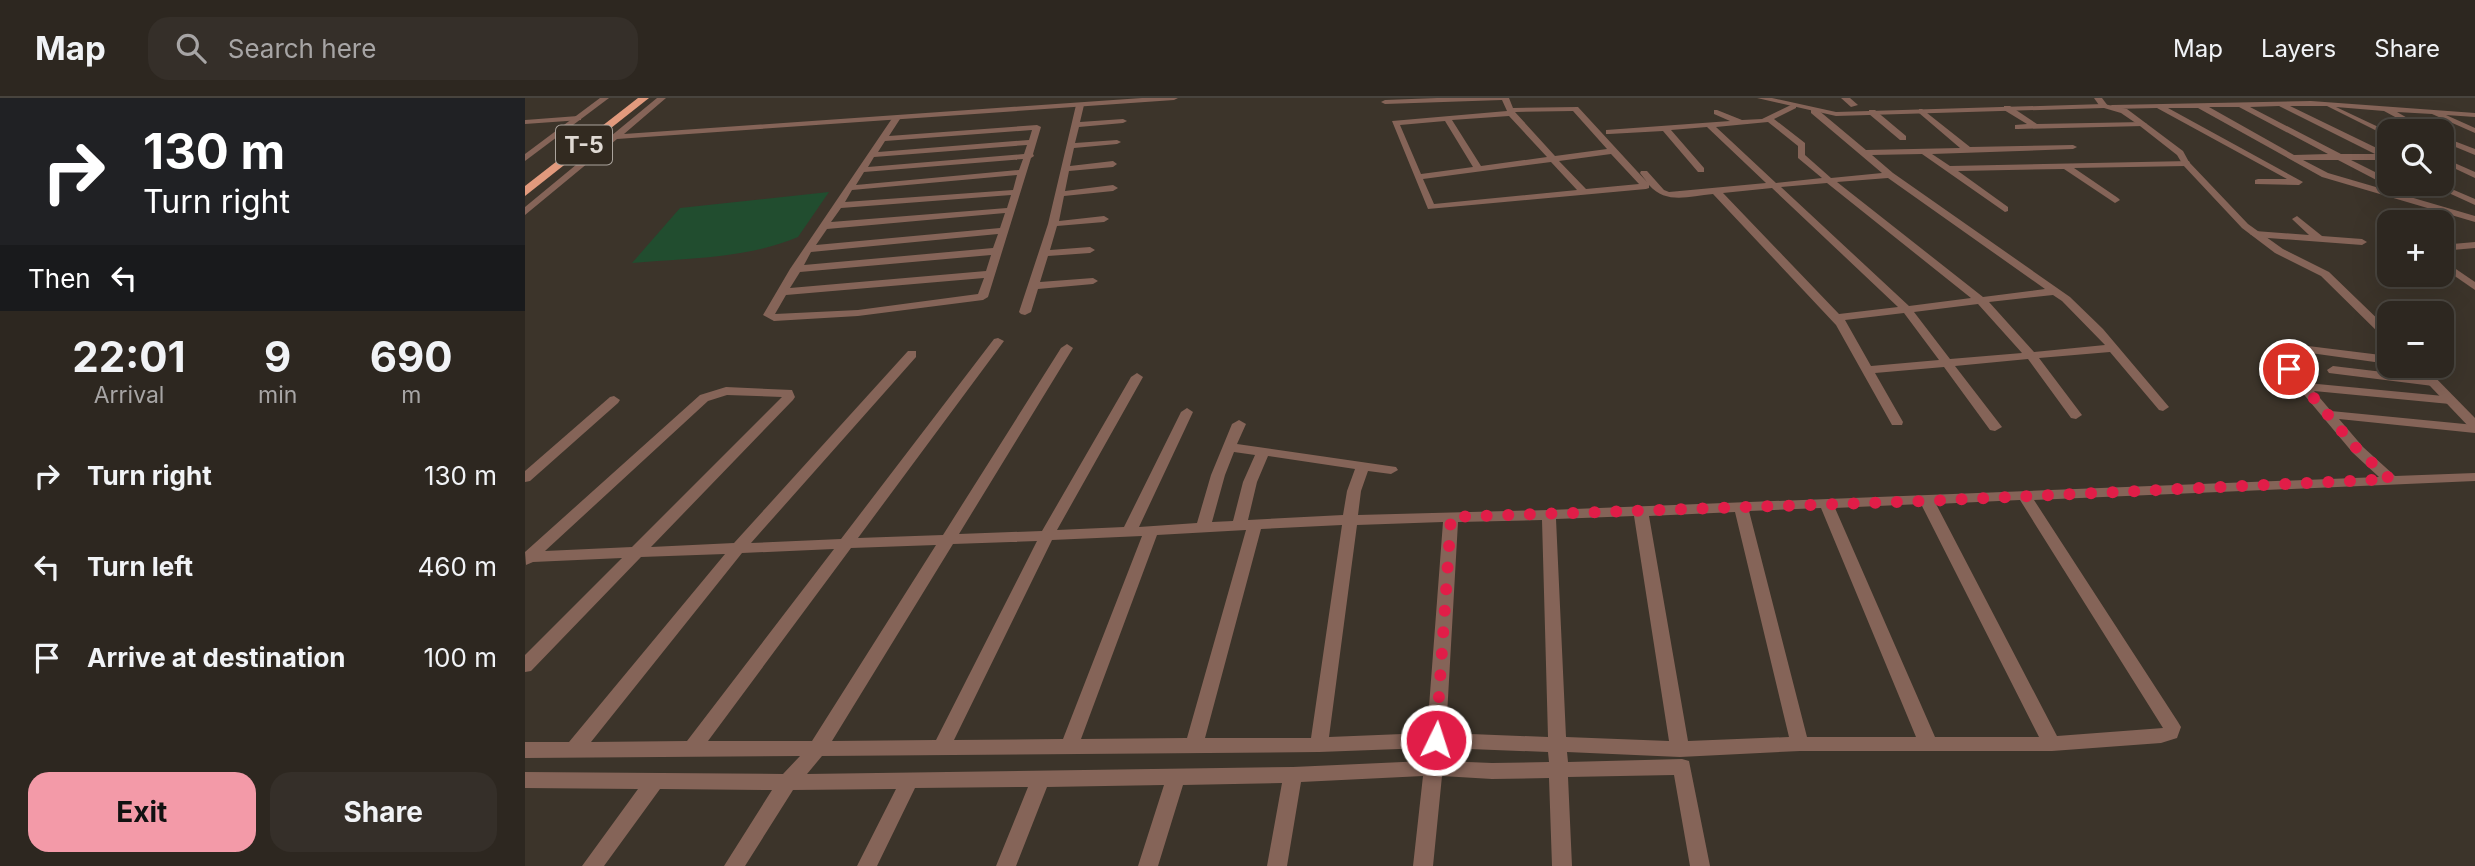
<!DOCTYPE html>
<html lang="en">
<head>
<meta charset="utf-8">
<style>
	body { margin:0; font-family:Inter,sans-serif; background:#352f29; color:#f1f3f6; height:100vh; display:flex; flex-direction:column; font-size:26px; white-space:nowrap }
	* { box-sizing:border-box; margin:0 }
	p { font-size:23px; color:#a7a5a5 }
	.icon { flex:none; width:38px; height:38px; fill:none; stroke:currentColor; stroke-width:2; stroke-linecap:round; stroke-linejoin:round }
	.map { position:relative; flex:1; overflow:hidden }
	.drawer { display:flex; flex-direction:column; background:#2d2720; width:525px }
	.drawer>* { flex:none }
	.guide { background:#202124; color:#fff; overflow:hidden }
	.tools { position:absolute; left:1852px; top:21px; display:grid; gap:14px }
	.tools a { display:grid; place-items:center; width:77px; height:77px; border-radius:14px; background:#2d2720; box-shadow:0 7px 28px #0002,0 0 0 2px #48443e; font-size:35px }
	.pin { position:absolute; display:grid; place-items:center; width:60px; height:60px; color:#fff; margin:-30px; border:4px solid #fff; border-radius:50%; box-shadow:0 2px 7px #0007 }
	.me { position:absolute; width:77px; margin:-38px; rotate:4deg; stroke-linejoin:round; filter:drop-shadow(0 0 5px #0008) }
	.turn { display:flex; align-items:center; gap:24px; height:147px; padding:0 28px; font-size:32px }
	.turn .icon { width:91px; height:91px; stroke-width:2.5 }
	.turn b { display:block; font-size:49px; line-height:60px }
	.then { display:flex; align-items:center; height:66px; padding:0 28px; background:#0003; gap:14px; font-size:26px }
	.eta { display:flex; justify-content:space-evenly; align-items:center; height:119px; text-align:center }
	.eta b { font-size:42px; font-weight:700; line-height:49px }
	.button { display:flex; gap:14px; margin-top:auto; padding:14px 28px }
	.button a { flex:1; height:80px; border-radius:21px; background:#f39aa8; color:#111; font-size:28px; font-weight:700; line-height:80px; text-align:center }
	.button a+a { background:#352f29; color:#f1f3f6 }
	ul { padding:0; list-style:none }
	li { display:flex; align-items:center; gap:21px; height:91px; padding:0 28px }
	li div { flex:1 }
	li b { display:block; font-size:26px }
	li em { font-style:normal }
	header { display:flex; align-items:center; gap:42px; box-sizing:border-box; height:98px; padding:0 35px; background:#2d2720; border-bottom:2px solid #48443e }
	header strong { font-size:33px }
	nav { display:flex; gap:38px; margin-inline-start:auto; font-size:24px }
	.search { width:490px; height:63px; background:#352f29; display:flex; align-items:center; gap:18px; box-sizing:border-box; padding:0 24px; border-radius:21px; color:#a7a5a5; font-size:26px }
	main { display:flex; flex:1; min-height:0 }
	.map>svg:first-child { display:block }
	.green { fill:#214d2f }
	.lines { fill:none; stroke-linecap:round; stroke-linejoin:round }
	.minor { fill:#856458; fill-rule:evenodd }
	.tertiary { fill:#856458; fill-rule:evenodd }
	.trunk { fill:#e29a7d; fill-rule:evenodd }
	.route { stroke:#e11d48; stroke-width:12; stroke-dasharray:0 21.6 }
	.labels { text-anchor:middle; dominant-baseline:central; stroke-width:7; stroke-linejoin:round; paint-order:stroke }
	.shield { fill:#322a20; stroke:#aba49d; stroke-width:2 }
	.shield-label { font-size:23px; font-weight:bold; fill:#dfd9d3 }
</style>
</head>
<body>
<header>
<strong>Map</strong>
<div class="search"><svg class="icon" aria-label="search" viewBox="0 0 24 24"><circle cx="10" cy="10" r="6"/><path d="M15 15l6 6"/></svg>Search here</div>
<nav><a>Map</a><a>Layers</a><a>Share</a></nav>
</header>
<main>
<section class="drawer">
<div class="guide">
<div class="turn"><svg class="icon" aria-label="right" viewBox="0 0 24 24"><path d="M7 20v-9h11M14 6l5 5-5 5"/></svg><div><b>130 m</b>Turn right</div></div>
<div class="then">Then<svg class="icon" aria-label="left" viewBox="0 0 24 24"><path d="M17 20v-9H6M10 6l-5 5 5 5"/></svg></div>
</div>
<div class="eta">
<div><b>22:01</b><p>Arrival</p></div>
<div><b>9</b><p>min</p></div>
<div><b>690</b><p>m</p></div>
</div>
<ul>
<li><svg class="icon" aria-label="right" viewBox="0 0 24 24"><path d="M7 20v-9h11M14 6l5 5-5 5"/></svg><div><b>Turn right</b></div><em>130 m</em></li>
<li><svg class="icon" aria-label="left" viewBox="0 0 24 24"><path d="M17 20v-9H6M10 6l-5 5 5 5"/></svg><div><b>Turn left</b></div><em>460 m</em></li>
<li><svg class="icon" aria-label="arrive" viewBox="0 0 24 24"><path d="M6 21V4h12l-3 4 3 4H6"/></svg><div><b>Arrive at destination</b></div><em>100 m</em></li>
</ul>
<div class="button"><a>Exit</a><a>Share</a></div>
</section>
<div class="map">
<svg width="1950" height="768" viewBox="0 0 1950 768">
	<rect width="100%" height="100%" fill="#3c342a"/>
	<path class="green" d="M304,94L273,139C221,161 162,160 107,165L155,110Z"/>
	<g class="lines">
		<g class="minor">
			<path d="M912,0H984L988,10L1053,9L1122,84L1115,75L1116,73H1122L1139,92L1144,94L1241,85L1182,29L1146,32L1179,70V74H1173L1138,33L1084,36H1081V32L1205,23L1189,16V12H1192L1217,22L1237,21L1268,6H1271V10L1249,21L1280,45V57L1306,80L1357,75L1286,15V11H1292L1341,52L1435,50L1394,15V11H1397L1445,49L1548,47L1552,49L1548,51L1407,56L1425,68L1664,63L1665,65L1661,68L1549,70L1593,100L1595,102L1590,105L1539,71L1433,73L1483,109V113L1480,114L1397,56L1347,57L1368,75L1545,199L1578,231L1644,309L1638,313L1634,312L1585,254L1514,260L1557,317L1551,321L1546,320L1503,261L1430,268L1477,329L1470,333L1465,332L1419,269L1350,275L1378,324L1377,327H1367L1311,227L1188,96C1164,98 1142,107 1124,87V90L1121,91L903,111L867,23L982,13L977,2L860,6L856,4L860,2ZM1048,13L1082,51L1030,58L990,14ZM984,18L1022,59L956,68L927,22ZM920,23L948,69L896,76L875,27ZM1243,24L1273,48V60L1297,80L1251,85L1191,29ZM1086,56L1114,86L1061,91L1034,63ZM1026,64L1052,92L909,106L898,81ZM1363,80L1520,191L1458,199L1312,84ZM1302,85L1446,200L1384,208L1256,89ZM1247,90L1373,209L1314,216L1198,95ZM1528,197L1537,203L1580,247L1509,254L1464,204ZM1453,206L1497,255L1425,261L1389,214ZM1379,215L1414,262L1346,268L1320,222Z"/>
			<path d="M1316,0H1325L1333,7L1326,9Z"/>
			<path d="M1569,0H1577L1583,8L1576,10Z"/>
			<path d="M1786,3L1950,15V19L1921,17L1950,30V35L1907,16L1872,14L1905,33H1896L1859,13L1811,9L1864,34V39L1802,8H1765L1864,56V62H1826L1864,81V86H1868L1861,87L1813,62H1778L1803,75L1950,118V124L1797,79L1673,10H1643L1778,84L1774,87L1730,86V82L1733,81H1762L1632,10L1587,11L1583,9L1587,7ZM1754,8L1850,56H1816L1725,9ZM1684,9H1714L1803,56L1769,57Z"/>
			<path d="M555,5L559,7L555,24L598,21L602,23L598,25L554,29L550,45L592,42L596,44L592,46L549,50L545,68L588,63L592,66L588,69L544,73L540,93L588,87L593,90L588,93L539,98L534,123L579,118L584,121L579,124L532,128L525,152L565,149L570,152L565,155L523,158L515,184L568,180L573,183L568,186L513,191L506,214L500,217L496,216L494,214L523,126L551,7Z"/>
			<path d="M1479,8H1485L1512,26L1618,24L1622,26L1618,28L1493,31H1490V27L1502,26L1479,12Z"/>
			<path d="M1344,12H1350L1381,38V42H1375L1344,16Z"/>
			<path d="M53,18H56V22L0,26V22Z"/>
			<path d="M368,19L375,21L364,38L512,27L516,29L508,56L509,58L506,60L463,199L458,202L333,218L249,223L238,217L265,171ZM507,32L504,42L353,54L360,43ZM502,47L499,56L343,69L349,59ZM498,61L494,72L331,87L339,74ZM492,77L488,92L320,104L327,92ZM486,97L482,110L306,124L316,110ZM480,115L475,130L291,147L302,131ZM473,136L468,150L279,167L286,154ZM466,157L461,173L265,190L275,174ZM459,180L453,196L333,212L250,216L261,197Z"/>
			<path d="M1916,38L1950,51V57L1916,43Z"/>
			<path d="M1916,59L1950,74V80L1916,64Z"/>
			<path d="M1904,86H1915L1950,101V107Z"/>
			<path d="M1772,118L1797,138L1837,141L1842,144L1837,147L1730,139L1725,136L1730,133L1784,137L1767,121Z"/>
			<path d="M1950,144V150L1916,153V147Z"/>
			<path d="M1925,167L1950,184V192L1921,172V168Z"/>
			<path d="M473,240L479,243L333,440L418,437L536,250L542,246L548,250L434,436L517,433L606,279L612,275L618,279L532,432L599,429L656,314L662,310L668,314L614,429L672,425L686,377L707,326L714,322L721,326L712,346L871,369L873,372L866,376L843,373L836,393L833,417L1024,412L1854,379L1828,355L1760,274L1758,271L1764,267L1768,268L1782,285L1929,299L1931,302L1929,305L1925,306L1789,293L1806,313L1950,327V335L1814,321L1838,349L1870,378L1950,375V383L1509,402L1653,624L1656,629L1652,640L1636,645L1527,653H1275L1155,659L1042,654L1043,664L1157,661L1164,663L1185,768H1165L1149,677L1043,679L1047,768H1027L1024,680L967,681L917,678L908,768H888L898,678L776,684L762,768H742L757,685L658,687L633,768H613L639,687L522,689L491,768H471L503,689L390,690L352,768H332L371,691L268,692L220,768H199L247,692L135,691L79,768H57L113,691L0,690V674L258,676L275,658L0,660V644H44L200,456L116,459L6,573L0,574V557L97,460L8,464L1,467L0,454L175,297L201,289L267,292L270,299L268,302L126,449L209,445L383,253H391V259L226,445L316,441L469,241ZM202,297L257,299L107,449L20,453L183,303ZM709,354L730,357L718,384L708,423L687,424L700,377ZM743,358L830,371L822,393L818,417L723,422L732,384ZM1495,402L1638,630L1532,638L1411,406ZM1396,406L1514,639H1410L1310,410ZM1296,410L1391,639H1282L1224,413ZM1210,414L1264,639L1163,643L1124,418ZM1109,418L1144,643L1041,639L1031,421ZM1017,422L1023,639L921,635L933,424ZM918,424L902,635L804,639L832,427ZM817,427L786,640H680L736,431ZM721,432L662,640L556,641L632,437ZM617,438L538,641L429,642L527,442ZM512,443L411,642L307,643L428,446ZM411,447L287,643H183L326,450ZM309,451L162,643L66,644L217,455ZM901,650L900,663L768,669L282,676L297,658L794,654ZM919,650L1023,654L1024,664L967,665L918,663Z"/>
			<path d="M1775,247L1864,258V266L1771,253V249Z"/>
			<path d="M1808,268L1908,280L1914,284L1908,288L1804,275L1802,272Z"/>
			<path d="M89,298L95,302L93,305L5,383L0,384V373L85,299Z"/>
		</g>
		<g class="tertiary">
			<path d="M75,0H84L0,63V56Z"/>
			<path d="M132,0H141L99,36L617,0H653L649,2L92,41L0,117V109Z"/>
			<path d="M1232,0H1247L1311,14L1579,6L1602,11L1658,53L1664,64L1723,126L1758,151L1804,174L1864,232V242L1860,241L1796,178L1750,155L1717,130L1658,67L1652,57L1615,28L1596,15L1579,10L1311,18Z"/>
			<path d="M1886,268H1899L1950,320V331L1945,330Z"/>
		</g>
		<path class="trunk" d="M113,0H124L0,98V88Z"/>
	</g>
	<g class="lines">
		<path class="route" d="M911,642L926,419L1402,403L1865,381L1833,352L1764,271"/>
	</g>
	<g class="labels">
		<rect class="shield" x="31" y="27.5" width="56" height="39" rx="5"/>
		<g class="shield-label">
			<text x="59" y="47">T-5</text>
		</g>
	</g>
</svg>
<div class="tools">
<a><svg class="icon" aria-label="search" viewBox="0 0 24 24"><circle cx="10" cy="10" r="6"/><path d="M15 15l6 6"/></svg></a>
<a>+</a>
<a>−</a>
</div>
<div class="pin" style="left:1764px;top:271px;background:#d93025"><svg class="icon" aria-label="arrive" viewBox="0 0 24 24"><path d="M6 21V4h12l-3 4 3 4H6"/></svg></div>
<svg class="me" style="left:911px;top:642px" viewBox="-20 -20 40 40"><circle r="17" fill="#e11d48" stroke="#fff" stroke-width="3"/><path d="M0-11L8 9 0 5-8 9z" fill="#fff"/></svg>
</div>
</main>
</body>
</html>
